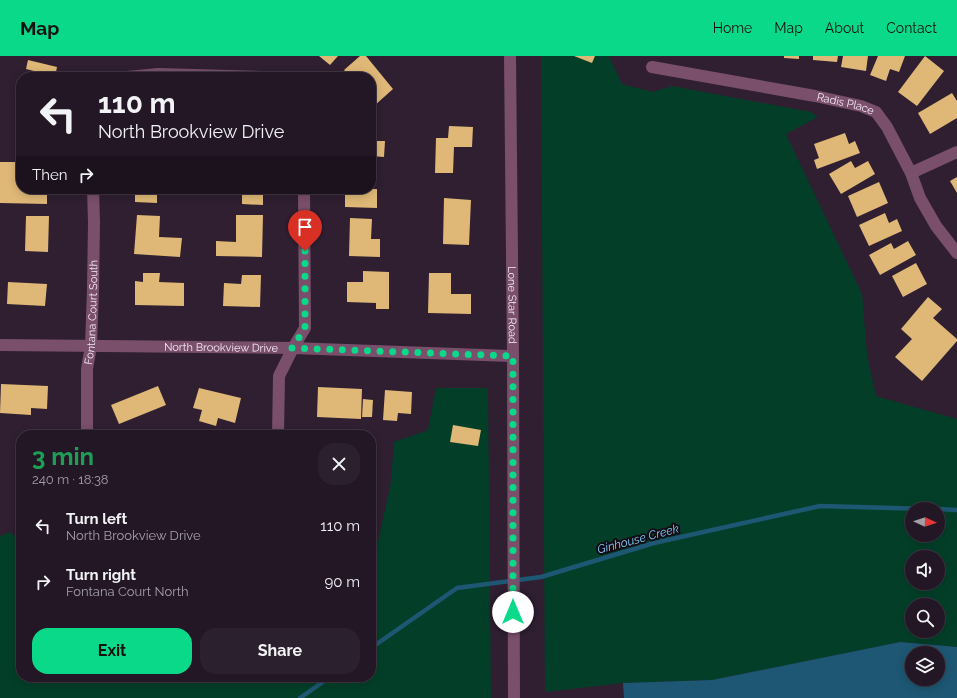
<!DOCTYPE html>
<html lang="en">
<head>
<meta charset="utf-8">
<style>
	body { margin:0; font-family:Raleway,sans-serif; background:#2b202d; color:#f1f3f6; height:100vh; display:flex; flex-direction:column; font-size:15px; white-space:nowrap }
	* { box-sizing:border-box; margin:0 }
	p { font-size:13px; color:#a39fa7 }
	.icon { flex:none; width:22px; height:22px; fill:none; stroke:currentColor; stroke-width:2; stroke-linecap:round; stroke-linejoin:round }
	.map { position:relative; flex:1; overflow:hidden }
	.panel { position:absolute; left:16px; top:374px; width:360px; height:252px; display:flex; flex-direction:column; background:#231725; border-radius:16px; box-shadow:0 2px 10px #0003,0 0 0 1px #403642 }
	.panel>* { flex:none }
	.guide { position:absolute; left:16px; top:16px; width:360px; height:122px; border-radius:16px; box-shadow:0 2px 10px #0003,0 0 0 1px #403642; background:#231725; color:#f1f3f6; overflow:hidden }
	.needle { width:26px; rotate:93deg }
	.buttons { position:absolute; left:905px; top:446px; display:grid; gap:8px }
	.buttons a { display:grid; place-items:center; width:40px; height:40px; border-radius:50%; background:#231725; box-shadow:0 2px 10px #0003,0 0 0 1px #403642; font-size:20px }
	.pin { position:absolute; display:grid; place-items:center; width:34px; height:34px; color:#fff; margin:-41px -17px; border-radius:50% 50% 50% 0; rotate:-45deg; box-shadow:0 0 4px #0007 }
	.pin .icon { rotate:45deg }
	.me { position:absolute; width:44px; margin:-22px; rotate:0deg; stroke-linejoin:round; filter:drop-shadow(0 0 3px #0008) }
	.turn { display:flex; align-items:center; gap:14px; height:84px; padding:0 16px; font-size:18px }
	.turn .icon { width:52px; height:52px; stroke-width:2.5 }
	.turn b { display:block; font-size:28px; line-height:34px }
	.then { display:flex; align-items:center; height:38px; padding:0 16px; background:#0003; gap:8px; font-size:15px }
	.round { display:grid; place-items:center; flex:none; width:42px; height:42px; border-radius:16px; background:#2b202d }
	.headline { display:flex; align-items:center; justify-content:space-between; height:68px; padding:0 16px }
	h1 { font-size:24px; font-weight:700; line-height:30px; color:#1e9e55 }
	.primary-button { display:flex; gap:8px; margin-top:auto; padding:8px 16px }
	.primary-button a { flex:1; height:46px; border-radius:16px; background:#0bd98a; color:#111; font-size:16px; font-weight:700; line-height:46px; text-align:center }
	.primary-button a+a { background:#2b202d; color:#f1f3f6 }
	ul { padding:0; list-style:none }
	li { display:flex; align-items:center; gap:12px; height:56px; padding:0 16px }
	li div { flex:1 }
	li b { display:block; font-size:15px }
	li em { font-style:normal }
	header { display:flex; align-items:center; gap:24px; box-sizing:border-box; height:56px; padding:0 20px; background:#0bd98a; color:#111 }
	header strong { font-size:19px }
	nav { display:flex; gap:22px; margin-inline-start:auto; font-size:14px }
	.map>svg:first-child { display:block }
	.green { fill:#033f28; fill-rule:evenodd }
	.water { fill:#1e5773; fill-rule:evenodd }
	.lines { fill:none; stroke-linecap:round; stroke-linejoin:round }
	.stream { stroke:#1e5773; stroke-width:4.5 }
	.building { fill:#dfb877 }
	.minor { stroke:#794f6b; stroke-width:12 }
	.route { stroke:#0bd98a; stroke-width:7; stroke-dasharray:0 12.6 }
	.labels { text-anchor:middle; dominant-baseline:central; stroke-width:4; stroke-linejoin:round; paint-order:stroke }
	.street-label { font-size:11px; fill:#f4e9f5; stroke:#130c14 }
	.water-label { font-size:12px; font-style:italic; fill:#80cefa; stroke:#130c14 }
</style>
</head>
<body>
<header>
<strong>Map</strong>
<nav><a>Home</a><a>Map</a><a>About</a><a>Contact</a></nav>
</header>
<div class="map">
<svg width="957" height="642" viewBox="0 0 957 642">
	<rect width="100%" height="100%" fill="#2f1f31"/>
	<g class="green">
		<path d="M541,0H609L622,28L653,36L672,30L811,56L818,61L786,78L862,238L867,299L876,340L957,363V591L900,586L712,624L623,627L545,636ZM912,453H938V479H912ZM912,501H938V527H912ZM912,549H938V575H912Z"/>
		<path d="M436,332H488L491,642H0V480L11,476L21,489V621H371V496L376,495L391,426L394,386L428,374Z"/>
	</g>
	<path class="water" d="M900,586L957,591V642H624L623,627L712,624ZM912,597H938V623H912Z"/>
	<g class="lines">
		<g class="stream">
			<path d="M938,453L957,454"/>
			<path d="M371,592L457,532L541,521L654,487L820,450L928,453"/>
			<path d="M300,642L330,621"/>
		</g>
	</g>
	<g class="building">
		<path d="M319,0H338L330,9Z"/>
		<path d="M360,0H366L393,33L374,50L371,46V21H350L344,14Z"/>
		<path d="M574,0H595L592,7Z"/>
		<path d="M784,0H799V3L784,2Z"/>
		<path d="M813,0H838L837,6L813,4Z"/>
		<path d="M843,0H868L866,15L841,11Z"/>
		<path d="M878,0H905L899,16L890,13L886,25L870,19Z"/>
		<path d="M925,0L944,15L917,50L898,36Z"/>
		<path d="M28,4L57,11L55,21H33L34,15L26,13Z"/>
		<path d="M952,37L957,45V62L930,78L918,57Z"/>
		<path d="M18,56H21V97H17Z"/>
		<path d="M371,64H374L373,85H385L384,101L371,100Z"/>
		<path d="M449,70L473,71L472,91H454L453,117H435L436,82H448Z"/>
		<path d="M845,77L849,88L855,85L860,97L817,113L814,104L819,102L814,88Z"/>
		<path d="M851,105L855,112L868,105L875,118L841,138L829,118Z"/>
		<path d="M0,106H21V133H47V148L0,147Z"/>
		<path d="M957,121V137L950,125Z"/>
		<path d="M879,126L888,147L857,161L848,140Z"/>
		<path d="M135,133H157V147L135,146Z"/>
		<path d="M242,133H263V149L242,148Z"/>
		<path d="M345,133H377V152L345,151Z"/>
		<path d="M444,142L471,144L469,189L443,188Z"/>
		<path d="M885,157L889,167L897,163L902,175L869,190L859,169Z"/>
		<path d="M137,159L160,160L159,181L182,182L180,201L134,198Z"/>
		<path d="M236,159H263L262,201L216,200V185L236,186Z"/>
		<path d="M26,160H49L48,196L25,195Z"/>
		<path d="M350,162L372,163L371,183H380V201L349,200Z"/>
		<path d="M908,185L916,199L880,219L869,199L891,187L894,193Z"/>
		<path d="M916,207L927,228L903,241L892,220Z"/>
		<path d="M363,215L389,216V253H376V247L347,246V226H363Z"/>
		<path d="M143,217H160L159,226L184,227V250L135,249V225L143,226Z"/>
		<path d="M429,217H451V238H471V258L428,257Z"/>
		<path d="M242,219H261L260,251L223,250L224,227L241,228Z"/>
		<path d="M8,226L47,228L45,250L7,248Z"/>
		<path d="M928,241L942,253L933,262L957,283V285L922,325L895,301L912,283L901,273Z"/>
		<path d="M1,328L48,330L47,353L31,352V359L0,357Z"/>
		<path d="M158,330L166,349L119,368L111,349Z"/>
		<path d="M318,331L362,333L361,363L317,361Z"/>
		<path d="M199,332L241,342L235,367L218,362L216,370L199,365L202,354L193,352Z"/>
		<path d="M385,334L412,336L411,358L398,357L397,365L383,364Z"/>
		<path d="M363,343L373,344L372,361H362Z"/>
		<path d="M453,369L481,374L478,390L450,386Z"/>
		<path d="M20,418H21V432H19Z"/>
	</g>
	<g class="lines">
		<g class="minor">
			<path id="s1" d="M510,0L513,300L514,642"/>
			<path id="s2" d="M652,11L815,40L861,50L876,56L887,71L911,117L920,142L936,170L957,197"/>
			<path d="M127,21L158,18L262,21"/>
			<path d="M911,117L957,96"/>
			<path id="s3" d="M0,289L293,292L513,300"/>
			<path id="s4" d="M87,379V313L91,290L93,233L94,166L93,133"/>
			<path d="M278,379L279,320L293,292L305,272L304,133"/>
		</g>
	</g>
	<g class="lines">
		<path class="route" d="M305,195V272L292,292L513,300V556"/>
	</g>
	<g class="labels">
		<g class="street-label">
			<text stroke="none"><textPath href="#s2" startOffset="197">Radis Place</textPath></text>
			<text stroke="none"><textPath href="#s1" startOffset="249">Lone Star Road</textPath></text>
			<text stroke="none"><textPath href="#s4" startOffset="123">Fontana Court South</textPath></text>
			<text stroke="none"><textPath href="#s3" startOffset="221">North Brookview Drive</textPath></text>
		</g>
		<g class="water-label">
			<text transform="translate(638 483) rotate(-15)">Ginhouse Creek</text>
		</g>
	</g>
</svg>
<div class="buttons">
<a><svg class="needle" viewBox="-14 -14 28 28"><path d="M0-13l5 13h-10z" fill="#e53935"/><path d="M0 13l5-13h-10z" fill="#a39fa7"/></svg></a>
<a><svg class="icon" aria-label="sound" viewBox="0 0 24 24"><path d="M4 9h4l5-4v14l-5-4H4zM17 9q2 3 0 6"/></svg></a>
<a><svg class="icon" aria-label="search" viewBox="0 0 24 24"><circle cx="10" cy="10" r="6"/><path d="M15 15l6 6"/></svg></a>
<a><svg class="icon" aria-label="layers" viewBox="0 0 24 24"><path d="M12 4l9 5-9 5-9-5zM3 14l9 5 9-5"/></svg></a>
</div>
<div class="pin" style="left:305px;top:195px;background:#d93025"><svg class="icon" aria-label="arrive" viewBox="0 0 24 24"><path d="M6 21V4h12l-3 4 3 4H6"/></svg></div>
<svg class="me" style="left:513px;top:556px" viewBox="-20 -20 40 40"><circle r="19" fill="#fff"/><path d="M0-13L10 11 0 6-10 11z" fill="#0bd98a"/></svg>
<div class="guide">
<div class="turn"><svg class="icon" aria-label="left" viewBox="0 0 24 24"><path d="M17 20v-9H6M10 6l-5 5 5 5"/></svg><div><b>110 m</b>North Brookview Drive</div></div>
<div class="then">Then<svg class="icon" aria-label="right" viewBox="0 0 24 24"><path d="M7 20v-9h11M14 6l5 5-5 5"/></svg></div>
</div>
<section class="panel">
<div class="headline"><div><h1>3 min</h1><p>240 m · 18:38</p></div><a class="round"><svg class="icon" aria-label="close" viewBox="0 0 24 24"><path d="M6 6l12 12M18 6L6 18"/></svg></a></div>
<ul>
<li><svg class="icon" aria-label="left" viewBox="0 0 24 24"><path d="M17 20v-9H6M10 6l-5 5 5 5"/></svg><div><b>Turn left</b><p>North Brookview Drive</p></div><em>110 m</em></li>
<li><svg class="icon" aria-label="right" viewBox="0 0 24 24"><path d="M7 20v-9h11M14 6l5 5-5 5"/></svg><div><b>Turn right</b><p>Fontana Court North</p></div><em>90 m</em></li>
</ul>
<div class="primary-button"><a>Exit</a><a>Share</a></div>
</section>
</div>
</body>
</html>
